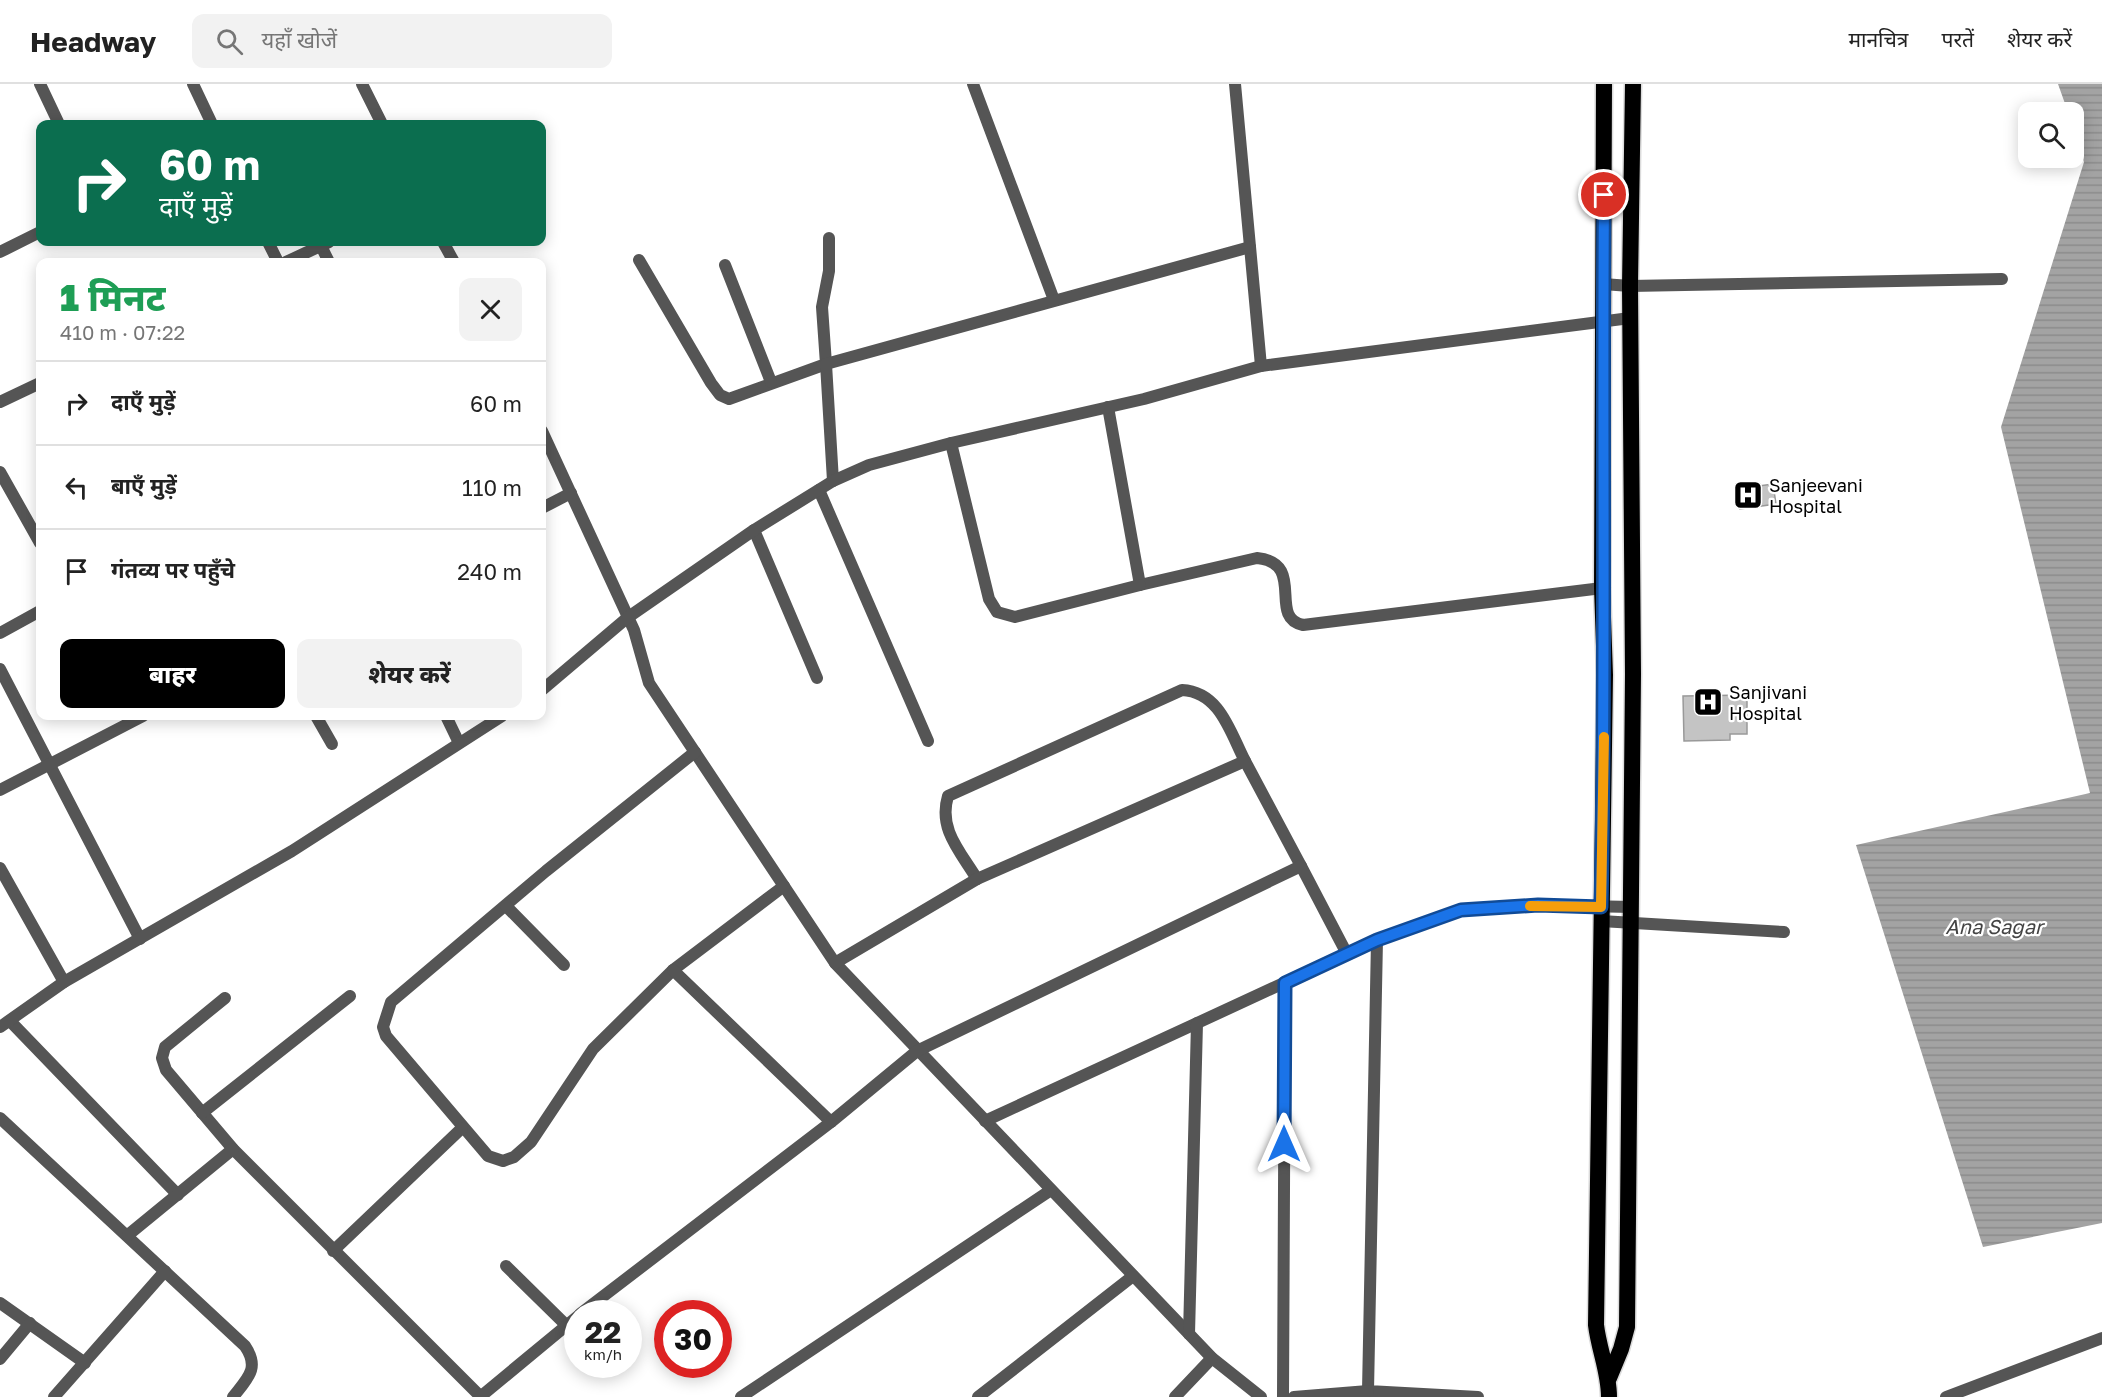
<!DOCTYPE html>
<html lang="hi">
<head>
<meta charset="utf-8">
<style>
	body { margin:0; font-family:"Golos Text","Noto Sans Devanagari",sans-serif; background:#f2f2f2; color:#222; height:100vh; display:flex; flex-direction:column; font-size:22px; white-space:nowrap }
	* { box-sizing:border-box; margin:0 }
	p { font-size:20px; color:#767676 }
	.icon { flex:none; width:33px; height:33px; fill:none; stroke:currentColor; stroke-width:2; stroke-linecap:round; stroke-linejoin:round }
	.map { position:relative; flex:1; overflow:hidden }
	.side { position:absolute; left:36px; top:174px; width:510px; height:462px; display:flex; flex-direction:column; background:#fff; border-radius:12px; box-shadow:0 3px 15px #0003 }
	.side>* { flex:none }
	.top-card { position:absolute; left:36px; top:36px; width:510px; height:126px; border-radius:12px; box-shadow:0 3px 15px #0003; background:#0b6e4f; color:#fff; overflow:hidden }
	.controls { position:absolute; left:2018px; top:18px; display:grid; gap:12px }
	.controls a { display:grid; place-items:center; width:66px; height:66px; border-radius:12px; background:#fff; box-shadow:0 3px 15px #0003; font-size:30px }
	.speed { position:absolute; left:564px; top:1216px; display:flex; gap:12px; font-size:30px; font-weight:700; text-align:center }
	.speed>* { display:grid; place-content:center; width:78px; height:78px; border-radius:50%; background:#fff; box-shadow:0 3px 15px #0003; line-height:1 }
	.speed small { font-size:15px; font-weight:400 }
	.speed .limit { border:9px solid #d22; background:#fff; color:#111 }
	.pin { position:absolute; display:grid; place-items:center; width:51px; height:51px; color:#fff; margin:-26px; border:3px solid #fff; border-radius:50%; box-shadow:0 2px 6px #0007 }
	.me { position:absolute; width:66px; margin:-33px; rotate:0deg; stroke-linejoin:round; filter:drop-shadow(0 0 4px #0008) }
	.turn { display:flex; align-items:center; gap:21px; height:126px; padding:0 24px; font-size:27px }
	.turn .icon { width:78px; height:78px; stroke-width:2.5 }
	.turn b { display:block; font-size:42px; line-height:51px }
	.round { display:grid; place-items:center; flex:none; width:63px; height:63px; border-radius:12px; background:#f2f2f2 }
	.headline { display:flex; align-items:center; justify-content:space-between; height:102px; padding:0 24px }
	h1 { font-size:36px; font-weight:800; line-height:45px; color:#1e9e55 }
	.action { display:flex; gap:12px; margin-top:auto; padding:12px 24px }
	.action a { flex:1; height:69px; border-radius:12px; background:#000; color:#fff; font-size:24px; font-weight:800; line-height:69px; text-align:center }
	.action a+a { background:#f2f2f2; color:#222 }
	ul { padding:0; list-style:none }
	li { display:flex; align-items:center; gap:18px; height:84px; padding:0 24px; border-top:2px solid #e0e0e0 }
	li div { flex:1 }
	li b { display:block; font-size:22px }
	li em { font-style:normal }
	header { display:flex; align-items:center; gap:36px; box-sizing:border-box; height:84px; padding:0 30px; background:#fff; border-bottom:2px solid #e0e0e0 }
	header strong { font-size:28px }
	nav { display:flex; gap:33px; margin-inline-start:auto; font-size:21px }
	.search { width:420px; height:54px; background:#f2f2f2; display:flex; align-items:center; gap:15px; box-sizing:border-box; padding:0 21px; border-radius:12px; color:#767676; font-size:22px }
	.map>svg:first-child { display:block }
	.water { fill:url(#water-rules) }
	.building { fill:#c4c4c4; stroke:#999; stroke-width:1.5 }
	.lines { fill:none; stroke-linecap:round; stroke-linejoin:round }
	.trunk-casing { stroke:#dbdbdb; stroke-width:19 }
	.minor { stroke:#555; stroke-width:12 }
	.trunk { stroke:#000; stroke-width:16 }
	.route-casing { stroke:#114b97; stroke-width:15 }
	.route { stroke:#1a73e8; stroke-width:10 }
	.slow { stroke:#f59e0b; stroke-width:10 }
	.labels { text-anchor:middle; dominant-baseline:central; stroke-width:4.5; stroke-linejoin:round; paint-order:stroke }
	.poi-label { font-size:18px; fill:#000; stroke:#fff; text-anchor:start }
	.water-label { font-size:20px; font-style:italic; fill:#444; stroke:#fff }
</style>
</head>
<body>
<header>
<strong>Headway</strong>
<div class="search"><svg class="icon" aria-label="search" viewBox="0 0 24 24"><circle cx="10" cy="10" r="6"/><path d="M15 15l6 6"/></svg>यहाँ खोजें</div>
<nav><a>मानचित्र</a><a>परतें</a><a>शेयर करें</a></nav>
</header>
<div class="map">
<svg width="2102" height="1313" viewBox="0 0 2102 1313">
	<defs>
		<pattern id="water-rules" width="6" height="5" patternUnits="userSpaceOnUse" patternTransform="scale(1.5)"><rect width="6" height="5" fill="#a3a3a3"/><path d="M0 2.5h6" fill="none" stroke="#8b8b8b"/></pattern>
	</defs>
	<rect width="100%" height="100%" fill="#fff"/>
	<path class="water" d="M2058,0H2102V1139L1983,1163L1856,761L2090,709L2001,343L2084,78L2073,45V28H2068Z"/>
	<g class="building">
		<path d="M1773,400L1776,420L1740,425L1736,405Z"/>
		<path d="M1747,611V650H1730V656L1684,657L1683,612Z"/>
	</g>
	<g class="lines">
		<g class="trunk-casing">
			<g id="trunk">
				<path d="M1604,0L1602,504L1605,591L1596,1241C1599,1266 1609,1288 1609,1313"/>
				<path d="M1609,1294L1621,1265L1627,1243L1633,590L1630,202L1633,0"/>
			</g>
		</g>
		<g class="minor">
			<path d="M40,0L59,40"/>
			<path d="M193,0L212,40"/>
			<path d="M362,0L382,40"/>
			<path d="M973,0L1054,216"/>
			<path d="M1235,0L1261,282"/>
			<path d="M268,158L278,178"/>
			<path d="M443,158L454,178"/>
			<path d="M321,162L329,178"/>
			<path d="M0,168L40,148"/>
			<path d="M639,176L711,299L720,311L729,315L826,280L822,223L829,187V154"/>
			<path d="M286,178L329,158"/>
			<path d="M725,181L771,298"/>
			<path d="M1603,200L1630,202L2002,195"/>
			<path d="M0,318L40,299"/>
			<path d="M1108,323L1140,501L1257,474C1307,479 1267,534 1303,541L1602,504"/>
			<path d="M542,347L634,546L649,599L835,879L1212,1274L1261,1313"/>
			<path d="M951,359L989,515L997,528L1015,533L1140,501"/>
			<path d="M0,388L40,459"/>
			<path d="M833,397L826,280L1250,163"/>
			<path d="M819,406L928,657"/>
			<path d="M542,424L571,409"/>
			<path d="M754,446L817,594"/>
			<path d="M0,549L40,527"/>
			<path d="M0,585L140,855"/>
			<path d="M542,606L627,534L754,446L833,397L869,381L951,359L1144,315L1261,282L1630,234"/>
			<path d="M316,632L332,660"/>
			<path d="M446,632L459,659"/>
			<path d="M695,668L546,787L391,918L383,943L386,952L488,1072L503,1077L514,1073L531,1058L593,965L673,886L784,802"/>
			<path d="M0,706L143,632"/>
			<path d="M0,784L64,898"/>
			<path d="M977,795C960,767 938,745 948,712L1182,606C1220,608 1230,648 1245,677"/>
			<path d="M506,822L564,881"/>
			<path d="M1601,837L1784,848"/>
			<path d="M1377,856L1461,826L1538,821L1632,823"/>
			<path d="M835,879L977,795L1245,677L1301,782"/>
			<path d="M673,886L831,1038"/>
			<path d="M225,914L165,963L162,974L166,986L233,1065L481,1313"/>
			<path d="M10,937L178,1111"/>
			<path d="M0,943L64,898L292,767L502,632"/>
			<path d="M202,1029L350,912"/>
			<path d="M0,1034L245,1262C260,1284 248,1294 233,1313"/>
			<path d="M985,1037L1377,856L1368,1307L1478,1313"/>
			<path d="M128,1151L233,1065"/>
			<path d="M333,1167L462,1044"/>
			<path d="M506,1182L566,1241"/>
			<path d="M0,1219L85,1279"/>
			<path d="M580,1230L831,1038L917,967L1301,782L1347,870"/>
			<path d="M1189,1250L1197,939"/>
			<path d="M0,1275L30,1239"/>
			<path d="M54,1313L165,1187"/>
			<path d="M480,1313L578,1232"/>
			<path d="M741,1313L1051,1106"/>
			<path d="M978,1313L1133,1192"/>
			<path d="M1175,1313L1212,1274"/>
			<path d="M1283,1313L1285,899"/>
			<path d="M1294,1313L1368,1307"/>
			<path d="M1946,1313L2102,1254"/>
		</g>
		<use href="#trunk" class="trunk"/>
	</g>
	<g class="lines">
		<g class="route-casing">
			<path id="route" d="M1284,1060L1285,899L1377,856L1461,826L1538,821L1601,823C1606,586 1602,349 1604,111"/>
		</g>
		<use href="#route" class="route"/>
		<path class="slow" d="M1530,822L1601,823L1604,653"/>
	</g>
	<defs>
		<g id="hospital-square" transform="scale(1.5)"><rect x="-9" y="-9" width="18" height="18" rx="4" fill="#000" stroke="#fff"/><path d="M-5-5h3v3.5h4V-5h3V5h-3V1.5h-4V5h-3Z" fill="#fff"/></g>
	</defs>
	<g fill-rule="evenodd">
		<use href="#hospital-square" x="1748" y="411"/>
		<use href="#hospital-square" x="1708" y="618"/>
	</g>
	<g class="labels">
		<g class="poi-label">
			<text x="1769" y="401">Sanjeevani<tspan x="1769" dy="21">Hospital</tspan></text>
			<text x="1729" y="608">Sanjivani<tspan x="1729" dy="21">Hospital</tspan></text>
		</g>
		<g class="water-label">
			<text x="1994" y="842">Ana Sagar</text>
		</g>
	</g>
</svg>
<div class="controls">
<a><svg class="icon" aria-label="search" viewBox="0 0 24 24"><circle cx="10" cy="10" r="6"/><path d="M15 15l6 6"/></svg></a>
</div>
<div class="speed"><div>22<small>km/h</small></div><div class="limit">30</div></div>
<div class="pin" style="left:1604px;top:111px;background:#d93025"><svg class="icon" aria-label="arrive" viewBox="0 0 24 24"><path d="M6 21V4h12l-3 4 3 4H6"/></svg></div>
<svg class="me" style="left:1284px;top:1060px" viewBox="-20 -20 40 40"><path d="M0-17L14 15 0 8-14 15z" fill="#1a73e8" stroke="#fff" stroke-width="4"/></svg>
<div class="top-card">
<div class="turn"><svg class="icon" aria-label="right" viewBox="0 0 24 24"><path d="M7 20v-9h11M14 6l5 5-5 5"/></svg><div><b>60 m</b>दाएँ मुड़ें</div></div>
</div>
<section class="side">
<div class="headline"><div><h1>1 मिनट</h1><p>410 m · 07:22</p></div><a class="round"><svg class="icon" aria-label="close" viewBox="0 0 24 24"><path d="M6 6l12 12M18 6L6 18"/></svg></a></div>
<ul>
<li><svg class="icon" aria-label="right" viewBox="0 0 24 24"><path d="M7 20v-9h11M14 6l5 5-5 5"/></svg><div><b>दाएँ मुड़ें</b></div><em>60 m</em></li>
<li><svg class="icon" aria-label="left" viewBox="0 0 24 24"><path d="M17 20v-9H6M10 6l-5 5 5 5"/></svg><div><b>बाएँ मुड़ें</b></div><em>110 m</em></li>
<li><svg class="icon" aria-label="arrive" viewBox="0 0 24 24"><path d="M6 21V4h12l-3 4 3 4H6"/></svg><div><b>गंतव्य पर पहुँचे</b></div><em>240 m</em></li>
</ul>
<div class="action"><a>बाहर</a><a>शेयर करें</a></div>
</section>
</div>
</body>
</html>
